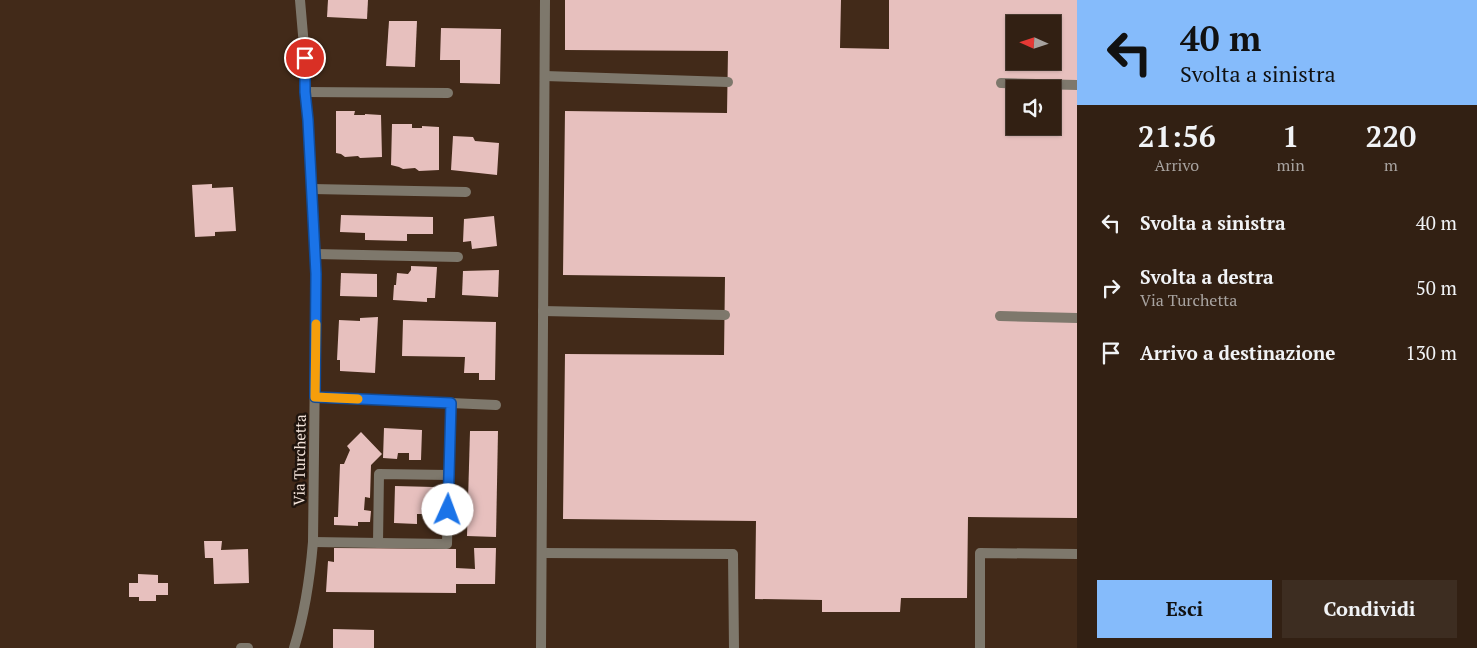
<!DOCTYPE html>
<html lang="it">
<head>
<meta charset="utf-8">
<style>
	body { margin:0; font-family:"PT Serif",serif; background:#3d2d21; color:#f1f3f6; height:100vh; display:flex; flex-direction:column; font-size:19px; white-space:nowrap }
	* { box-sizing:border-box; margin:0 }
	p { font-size:16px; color:#a8a3a0 }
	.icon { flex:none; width:28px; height:28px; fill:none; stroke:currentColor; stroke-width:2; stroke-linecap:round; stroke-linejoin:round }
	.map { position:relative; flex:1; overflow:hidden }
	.sheet { display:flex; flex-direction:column; background:#322013; width:400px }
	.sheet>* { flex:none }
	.guide { background:#85bbfb; color:#111; overflow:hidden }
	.needle { width:32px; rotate:273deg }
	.buttons { position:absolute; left:1006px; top:15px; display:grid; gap:10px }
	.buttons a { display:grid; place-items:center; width:55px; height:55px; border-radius:0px; background:#322013; box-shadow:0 1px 4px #0004,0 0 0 1px #4d3e33; font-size:25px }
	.pin { position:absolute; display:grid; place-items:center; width:42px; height:42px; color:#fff; margin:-21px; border:2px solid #fff; border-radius:50%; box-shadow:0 1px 5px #0007 }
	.me { position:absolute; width:55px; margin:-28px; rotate:2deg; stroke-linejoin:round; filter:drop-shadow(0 0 4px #0008) }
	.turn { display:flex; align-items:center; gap:18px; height:105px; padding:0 20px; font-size:22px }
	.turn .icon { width:65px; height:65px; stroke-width:2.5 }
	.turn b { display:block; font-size:35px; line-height:42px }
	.eta { display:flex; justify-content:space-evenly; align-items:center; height:85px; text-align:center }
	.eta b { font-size:30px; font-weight:700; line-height:35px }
	.button { display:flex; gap:10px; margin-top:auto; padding:10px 20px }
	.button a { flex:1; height:58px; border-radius:0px; background:#85bbfb; color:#111; font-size:20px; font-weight:700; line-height:58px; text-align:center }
	.button a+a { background:#3d2d21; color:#f1f3f6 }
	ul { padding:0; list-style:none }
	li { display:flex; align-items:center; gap:15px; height:65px; padding:0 20px }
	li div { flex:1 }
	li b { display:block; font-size:19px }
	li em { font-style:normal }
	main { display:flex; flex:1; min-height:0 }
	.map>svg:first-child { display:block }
	.building { fill:#e7c0be; fill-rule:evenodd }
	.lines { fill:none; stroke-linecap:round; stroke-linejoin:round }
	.lane { stroke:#7e786c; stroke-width:10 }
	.street { stroke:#7e786c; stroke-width:10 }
	.route-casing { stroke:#114b97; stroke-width:12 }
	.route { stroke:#1a73e8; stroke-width:9 }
	.slow { stroke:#f59e0b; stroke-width:9 }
	.labels { text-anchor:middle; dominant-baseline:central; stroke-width:5; stroke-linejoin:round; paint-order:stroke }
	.street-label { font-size:15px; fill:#f4e4da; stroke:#20150e }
</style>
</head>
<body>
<main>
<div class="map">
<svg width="1077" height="648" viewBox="0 0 1077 648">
	<rect width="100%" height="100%" fill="#422a19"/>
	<g class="building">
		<path d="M328,0H368L367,19L327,17Z"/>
		<path d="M565,0H841L840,48L889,49V0H1077V518L968,517L967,598H901L900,612H822V600L755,599L756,521L563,519L565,354L724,355L725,277L563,275L565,111L727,113L728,51L565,50ZM1015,24H1052V61H1015ZM1015,89H1052V126H1015Z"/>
		<path d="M389,21H417L415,67L386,66Z"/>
		<path d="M441,28L501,29L500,84L460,83V60H440Z"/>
		<path d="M336,111H355L354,115H365V114L381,115L382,157L360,158L358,156L345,157L341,154L336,153Z"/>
		<path d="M392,124H412V128H422V126L439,127V170L419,171L415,168L403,169L399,167L391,165Z"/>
		<path d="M453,136L473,137L475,141L499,143L497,175L451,170Z"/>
		<path d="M212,184V188L233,187L236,231L215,232V236L195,237L192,185Z"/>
		<path d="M341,215L433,217V234H407V241L365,240V233L340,232Z"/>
		<path d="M494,216L497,246L472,249L471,241L463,242L464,219Z"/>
		<path d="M411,266L437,267L435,298H427V302L393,300L394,285H396L397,273L408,274L411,270Z"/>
		<path d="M499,270L498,297L462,295L463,271Z"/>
		<path d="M341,273L377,274V297L340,296Z"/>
		<path d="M378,317L375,373L340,371V360H337L339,320L360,321V318Z"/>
		<path d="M403,320L496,322L495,380H479V373H464L465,357L402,356Z"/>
		<path d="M384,428L422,430L421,460H409V453H398L397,459L383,458Z"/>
		<path d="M470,431H498L496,537L467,536Z"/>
		<path d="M361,432L382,454L371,465L370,498L365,497L364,510L371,511L370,522H358V526L334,525V517H338L340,464H344L350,450L347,446Z"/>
		<path d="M395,486L434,487L433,511H424V514H417V524L394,523Z"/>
		<path d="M204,541H222L221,550L248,549L249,583L214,584L213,558H205Z"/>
		<path d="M334,548L456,549V568L475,569L474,548H496L495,584H456V593L326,592L328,561L334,562Z"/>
		<path d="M138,574L158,575V583H168V595H156V601H139V597H129V583H138Z"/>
		<path d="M333,629L374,630V648H333Z"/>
	</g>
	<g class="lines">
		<g class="lane">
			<path d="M545,76L728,82"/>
			<path d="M1001,83L1077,85"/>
			<path d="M305,92L448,93"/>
			<path d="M312,189L466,192"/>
			<path d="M315,254L458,257"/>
			<path d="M543,311L725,315"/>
			<path d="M1000,316L1077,318"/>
			<path d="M315,397L496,405"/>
			<path d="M313,542L447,544L451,403"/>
			<path d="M378,543L379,474L449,475"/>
			<path d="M542,553L733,554L734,648"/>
			<path d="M541,648L545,0"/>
			<path d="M980,648V553L1077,554"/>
		</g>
		<g class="street">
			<path d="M241,648H248"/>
			<path d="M294,648C305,613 310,578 313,542L316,274L308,120L305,92V58L300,0"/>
		</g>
	</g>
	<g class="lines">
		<g class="route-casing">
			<path id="route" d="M305,58V92L308,120L316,274L315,397L451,403L448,510"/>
		</g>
		<use href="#route" class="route"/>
		<path class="slow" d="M316,324L315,397L358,399"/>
	</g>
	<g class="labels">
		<g class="street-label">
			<text transform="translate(299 460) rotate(-89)">Via Turchetta</text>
		</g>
	</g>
</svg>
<div class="buttons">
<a><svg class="needle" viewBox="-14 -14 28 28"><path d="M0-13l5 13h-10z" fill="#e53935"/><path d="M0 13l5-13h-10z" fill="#a8a3a0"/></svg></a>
<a><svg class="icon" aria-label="sound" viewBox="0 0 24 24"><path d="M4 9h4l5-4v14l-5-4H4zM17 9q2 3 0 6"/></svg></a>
</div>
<div class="pin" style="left:305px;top:58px;background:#d93025"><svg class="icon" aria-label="arrive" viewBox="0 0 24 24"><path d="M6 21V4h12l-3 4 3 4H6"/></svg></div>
<svg class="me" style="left:448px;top:510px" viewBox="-20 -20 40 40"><circle r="19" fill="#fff"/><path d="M0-13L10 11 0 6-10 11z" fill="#1a73e8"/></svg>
</div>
<section class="sheet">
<div class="guide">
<div class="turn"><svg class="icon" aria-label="left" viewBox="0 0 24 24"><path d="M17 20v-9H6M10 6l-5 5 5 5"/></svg><div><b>40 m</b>Svolta a sinistra</div></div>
</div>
<div class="eta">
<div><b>21:56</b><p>Arrivo</p></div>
<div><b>1</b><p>min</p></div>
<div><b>220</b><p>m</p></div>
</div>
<ul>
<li><svg class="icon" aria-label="left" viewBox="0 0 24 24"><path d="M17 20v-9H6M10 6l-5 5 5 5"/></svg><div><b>Svolta a sinistra</b></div><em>40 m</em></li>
<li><svg class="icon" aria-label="right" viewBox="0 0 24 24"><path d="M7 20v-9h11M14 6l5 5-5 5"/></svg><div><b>Svolta a destra</b><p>Via Turchetta</p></div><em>50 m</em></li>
<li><svg class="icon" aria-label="arrive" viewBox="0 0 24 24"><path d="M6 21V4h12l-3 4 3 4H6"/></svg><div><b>Arrivo a destinazione</b></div><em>130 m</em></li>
</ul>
<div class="button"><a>Esci</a><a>Condividi</a></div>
</section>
</main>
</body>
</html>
